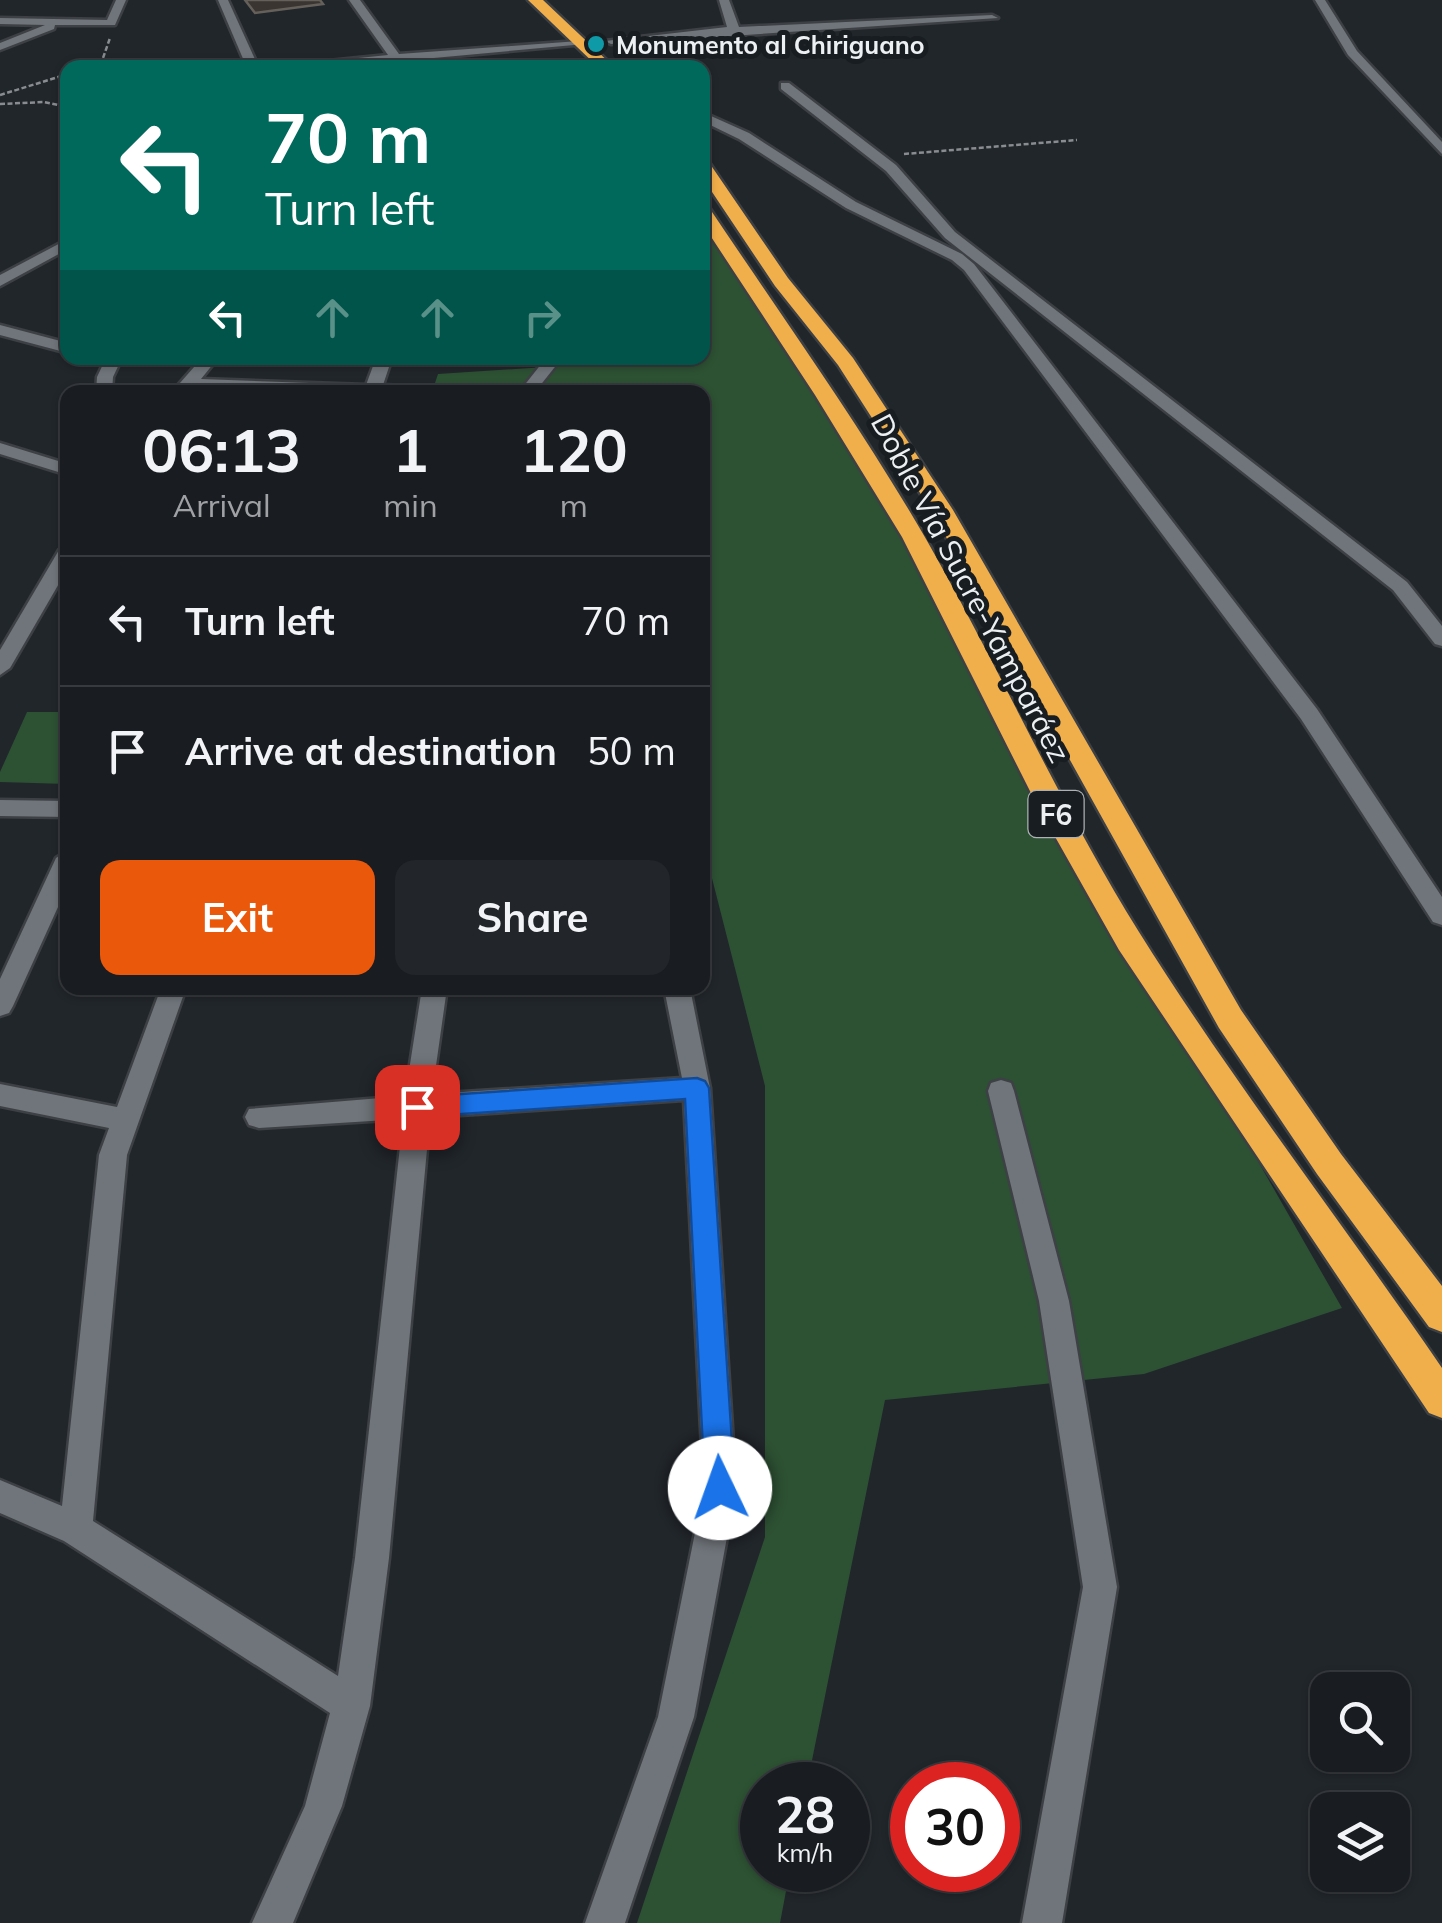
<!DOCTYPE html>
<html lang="en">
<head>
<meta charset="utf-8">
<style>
	body { margin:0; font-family:Mulish,sans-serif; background:#222529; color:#f1f3f6; height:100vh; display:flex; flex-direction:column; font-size:38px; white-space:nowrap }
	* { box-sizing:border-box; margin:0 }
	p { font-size:32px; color:#9fa1a5 }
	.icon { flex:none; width:55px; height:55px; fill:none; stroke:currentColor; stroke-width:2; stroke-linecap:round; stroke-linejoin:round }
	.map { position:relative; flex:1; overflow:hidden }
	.details { position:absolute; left:60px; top:385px; width:650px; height:610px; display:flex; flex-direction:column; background:#191c20; border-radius:20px; box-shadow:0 2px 8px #0004,0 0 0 2px #373a3e }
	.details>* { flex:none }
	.guide { position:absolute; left:60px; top:60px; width:650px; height:305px; border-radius:20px; box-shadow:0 2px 8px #0004,0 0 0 2px #373a3e; background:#00695c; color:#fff; overflow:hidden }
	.tools { position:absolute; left:1310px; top:1672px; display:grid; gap:20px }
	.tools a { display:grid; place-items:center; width:100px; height:100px; border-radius:20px; background:#191c20; box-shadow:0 2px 8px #0004,0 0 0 2px #373a3e; font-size:50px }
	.speed { position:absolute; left:740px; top:1762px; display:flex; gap:20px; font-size:50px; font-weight:700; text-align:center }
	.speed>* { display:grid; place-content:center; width:130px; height:130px; border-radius:50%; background:#191c20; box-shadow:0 2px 8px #0004,0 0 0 2px #373a3e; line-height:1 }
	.speed small { font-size:25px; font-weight:400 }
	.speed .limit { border:15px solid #d22; background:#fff; color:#111 }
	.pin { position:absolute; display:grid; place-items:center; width:85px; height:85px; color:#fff; margin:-42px; border-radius:20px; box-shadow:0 5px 15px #0006 }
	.me { position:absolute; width:110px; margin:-55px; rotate:357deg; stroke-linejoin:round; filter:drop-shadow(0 0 8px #0008) }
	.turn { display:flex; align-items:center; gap:35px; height:210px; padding:0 40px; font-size:45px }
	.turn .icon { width:130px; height:130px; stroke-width:2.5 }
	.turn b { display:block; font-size:70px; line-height:85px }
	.lanes { display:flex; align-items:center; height:95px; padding:0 40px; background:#0003; justify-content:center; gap:50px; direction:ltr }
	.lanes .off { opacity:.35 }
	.eta { display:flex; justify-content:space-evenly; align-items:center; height:170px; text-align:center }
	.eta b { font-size:60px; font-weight:700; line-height:70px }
	.action { display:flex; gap:20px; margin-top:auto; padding:20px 40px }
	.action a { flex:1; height:115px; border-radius:20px; background:#ea580c; color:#fff; font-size:40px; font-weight:700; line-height:115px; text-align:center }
	.action a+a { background:#222529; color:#f1f3f6 }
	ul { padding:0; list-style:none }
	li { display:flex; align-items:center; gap:30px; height:130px; padding:0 40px; border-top:2px solid #373a3e }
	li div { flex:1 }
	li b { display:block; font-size:38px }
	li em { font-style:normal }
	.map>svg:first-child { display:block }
	.green { fill:#2d5133 }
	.building { fill:#3b3531; stroke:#66605b; stroke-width:2.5 }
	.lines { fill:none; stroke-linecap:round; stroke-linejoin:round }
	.minor-casing { stroke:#3d4044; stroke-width:5 }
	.highway-casing { stroke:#3d4044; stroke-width:5 }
	.path { stroke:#898d91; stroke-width:2.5; stroke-dasharray:5 2.5; stroke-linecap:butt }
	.minor { fill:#70757b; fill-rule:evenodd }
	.highway { fill:#f1af4b; fill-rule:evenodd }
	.route { fill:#1a73e8; stroke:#114b97; stroke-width:2.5 }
	.culture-dot { fill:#0f9aa8; stroke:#181d21; stroke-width:4 }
	.labels { text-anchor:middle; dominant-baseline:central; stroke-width:10; stroke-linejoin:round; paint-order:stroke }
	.far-poi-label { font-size:25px; font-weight:bold; fill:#edf0f3; stroke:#181d21; text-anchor:start }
	.shield { fill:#181d21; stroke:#adb1b4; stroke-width:2.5 }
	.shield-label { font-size:28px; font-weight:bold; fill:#edf0f3 }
	.street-label { font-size:30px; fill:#edf0f3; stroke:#181d21 }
</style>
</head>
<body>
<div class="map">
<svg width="1442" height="1923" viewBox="0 0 1442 1923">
	<rect width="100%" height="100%" fill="#21262b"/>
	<g class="green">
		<path d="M703,231L758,296L849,426L1112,906L1342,1308L1144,1374L885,1400L807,1785H762V1870H790L780,1923H637L765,1537V1086L703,843L702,392H432L438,374L577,365L582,358H702Z"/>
		<path d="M27,712H67V784L0,782V772Z"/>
	</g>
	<path class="building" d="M245,0H320L323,4L255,13Z"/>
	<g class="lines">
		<g class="minor-casing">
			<g id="minor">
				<path d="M116,0H126L115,25H55L54,29L0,50V43L45,25L0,24V18L107,20Z"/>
				<path d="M218,0H228L259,68H247Z"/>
				<path d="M349,0H360L399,54L579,41L585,44L401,61L397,68H384L388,62L259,68L388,55Z"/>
				<path d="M719,0H729L739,27L992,15L998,18L611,44L605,41L727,27Z"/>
				<path d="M1315,0H1325L1357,51L1442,142V154L1348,55Z"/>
				<path d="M781,83H789L896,165L955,232L1407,582L1442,626V646L1435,644L1393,590L945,238L886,171L781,89Z"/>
				<path d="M702,112L749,133L856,202L962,254L974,264L1317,709L1442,897V925L1433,922L1301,719L964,270L952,260L846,208L739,139L702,121Z"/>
				<path d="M68,239V249L0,286V275Z"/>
				<path d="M0,325L68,343V353L0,335Z"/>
				<path d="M106,358H122L113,377L112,392H96L97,377Z"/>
				<path d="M202,358H218L201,379L366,385L376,358H392L383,385L424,387L432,392L192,388L189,392H172Z"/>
				<path d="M546,358H562L535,392H519Z"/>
				<path d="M0,443L68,464V475L0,454Z"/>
				<path d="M68,544V568L10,668L0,675V650L59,550Z"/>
				<path d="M0,800L68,801V817L0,816Z"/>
				<path d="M68,850V885L13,1006L9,1013L0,1016V979L56,858Z"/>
				<path d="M161,988H186L127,1155L93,1521L338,1676L355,1558L403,1119L259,1128L249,1125L245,1117L249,1109L405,1096L422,988H447L432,1094L682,1078L664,988H690L710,1088L736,1488L694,1717L625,1923H585L658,1717L704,1488L684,1100L430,1117L389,1558L370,1706L342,1806L293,1923H252L305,1806L330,1713L64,1541L0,1513V1480L62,1506L99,1155L109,1128L0,1106V1084L117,1107Z"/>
				<path d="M1001,1080L1011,1083L1014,1091L1069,1301L1117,1587L1062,1923H1022L1083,1587L1039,1301L988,1091L991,1083Z"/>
			</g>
		</g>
		<g class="highway-casing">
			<g id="highway">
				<path d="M528,0H543L615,68H599Z"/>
				<path d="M702,159L708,161L788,278L853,358L953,510L1241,1010L1341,1154L1442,1286V1332L1429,1327L1317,1174L1219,1028L931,510L838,365L775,286L702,177Z"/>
				<path d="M702,204L710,209C783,318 860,425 926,539C1000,669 1060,805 1139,932C1233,1082 1342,1222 1442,1368V1418L1429,1413L1119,950L1036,803L902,537L815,395L702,223Z"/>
			</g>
		</g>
		<g class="path">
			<path d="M83,68L103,58L110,38"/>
			<path d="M0,95L68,74"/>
			<path d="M0,104L44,102L68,107"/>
			<path d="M904,154L1077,140"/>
		</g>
		<use href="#minor" class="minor"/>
		<use href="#highway" class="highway"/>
	</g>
	<path class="route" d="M697,1078L705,1081L709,1088L735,1488L730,1499L720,1503L709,1499L705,1488L685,1099L417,1117L409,1114L405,1107L409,1100L417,1097Z"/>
	<circle class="culture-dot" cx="596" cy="44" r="10"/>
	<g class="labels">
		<g class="far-poi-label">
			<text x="616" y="44">Monumento al Chiriguano</text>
		</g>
		<rect class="shield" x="1028.5" y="791" width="55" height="46" rx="8"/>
		<g class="shield-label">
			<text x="1056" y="814">F6</text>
		</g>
		<g class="street-label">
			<text transform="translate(971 588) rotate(62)">Doble Vía Sucre-Yamparáez</text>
		</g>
	</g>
</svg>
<div class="tools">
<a><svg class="icon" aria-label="search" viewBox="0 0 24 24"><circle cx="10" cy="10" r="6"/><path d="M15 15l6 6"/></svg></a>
<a><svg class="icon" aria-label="layers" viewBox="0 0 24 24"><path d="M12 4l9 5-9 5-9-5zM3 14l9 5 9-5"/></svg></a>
</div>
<div class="speed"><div>28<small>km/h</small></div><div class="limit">30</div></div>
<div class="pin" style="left:417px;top:1107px;background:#d93025"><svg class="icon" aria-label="arrive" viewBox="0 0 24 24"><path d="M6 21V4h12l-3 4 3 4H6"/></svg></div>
<svg class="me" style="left:720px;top:1488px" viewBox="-20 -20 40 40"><circle r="19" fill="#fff"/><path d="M0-13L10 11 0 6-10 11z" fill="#1a73e8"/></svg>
<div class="guide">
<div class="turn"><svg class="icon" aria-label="left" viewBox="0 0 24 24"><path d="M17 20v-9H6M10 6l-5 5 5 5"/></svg><div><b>70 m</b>Turn left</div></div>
<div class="lanes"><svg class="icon" aria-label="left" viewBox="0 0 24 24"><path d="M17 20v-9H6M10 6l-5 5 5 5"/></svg><svg class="icon off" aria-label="ahead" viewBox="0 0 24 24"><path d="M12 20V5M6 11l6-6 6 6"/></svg><svg class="icon off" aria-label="ahead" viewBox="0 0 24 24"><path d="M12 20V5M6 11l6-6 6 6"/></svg><svg class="icon off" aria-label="right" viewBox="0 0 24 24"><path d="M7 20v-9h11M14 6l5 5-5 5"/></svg></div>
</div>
<section class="details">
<div class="eta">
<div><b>06:13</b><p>Arrival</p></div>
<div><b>1</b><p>min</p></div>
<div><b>120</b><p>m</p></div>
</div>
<ul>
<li><svg class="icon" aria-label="left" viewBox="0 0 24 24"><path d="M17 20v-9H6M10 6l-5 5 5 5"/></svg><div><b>Turn left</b></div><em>70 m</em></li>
<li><svg class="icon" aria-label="arrive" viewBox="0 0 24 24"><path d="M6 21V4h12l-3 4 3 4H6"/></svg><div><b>Arrive at destination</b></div><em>50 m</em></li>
</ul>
<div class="action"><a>Exit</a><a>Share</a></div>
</section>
</div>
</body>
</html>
